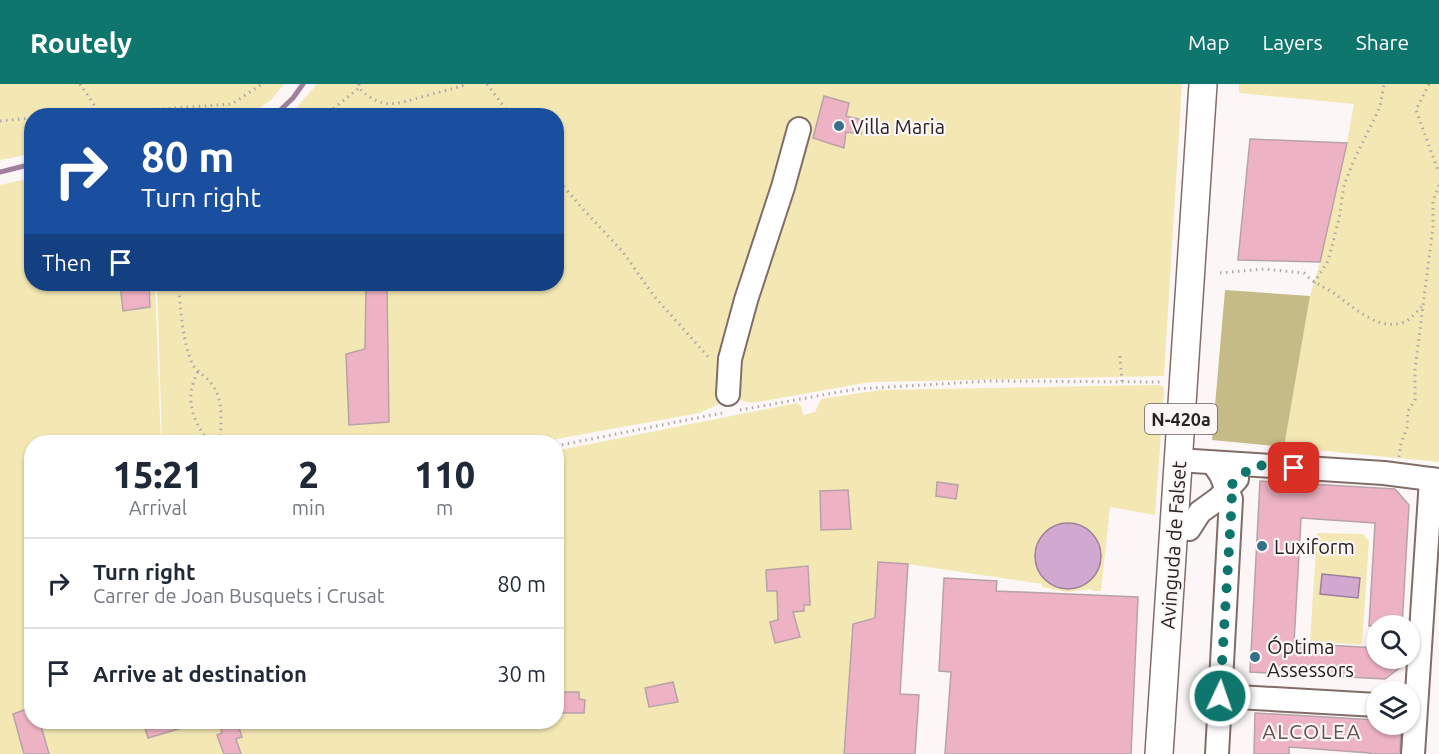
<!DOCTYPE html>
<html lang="en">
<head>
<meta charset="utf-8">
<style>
	body { margin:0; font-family:Ubuntu,sans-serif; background:#f2f2f3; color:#1f2937; height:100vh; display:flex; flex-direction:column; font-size:22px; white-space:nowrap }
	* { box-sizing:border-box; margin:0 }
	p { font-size:20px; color:#747a83 }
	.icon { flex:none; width:33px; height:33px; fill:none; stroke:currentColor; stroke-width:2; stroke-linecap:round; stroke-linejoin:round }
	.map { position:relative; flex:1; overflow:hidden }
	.drawer { position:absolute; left:24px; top:351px; width:540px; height:294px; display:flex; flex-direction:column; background:#fff; border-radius:24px; box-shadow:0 2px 4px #0004 }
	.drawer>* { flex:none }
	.guide { position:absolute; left:24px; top:24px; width:540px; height:183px; border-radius:24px; box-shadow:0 2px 4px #0004; background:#1a4fa0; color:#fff; overflow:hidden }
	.buttons { position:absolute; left:1366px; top:531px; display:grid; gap:12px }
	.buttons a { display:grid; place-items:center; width:54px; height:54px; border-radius:50%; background:#fff; box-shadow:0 2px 4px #0004; font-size:30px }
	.pin { position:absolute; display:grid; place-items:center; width:51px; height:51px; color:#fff; margin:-26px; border-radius:12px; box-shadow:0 3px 9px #0006 }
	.me { position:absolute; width:66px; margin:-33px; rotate:3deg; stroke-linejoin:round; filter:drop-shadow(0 0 4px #0008) }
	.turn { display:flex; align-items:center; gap:21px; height:126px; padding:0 18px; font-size:27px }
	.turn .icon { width:78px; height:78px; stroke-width:2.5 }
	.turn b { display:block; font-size:42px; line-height:51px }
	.then { display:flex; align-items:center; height:57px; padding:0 18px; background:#0003; gap:12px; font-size:22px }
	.eta { display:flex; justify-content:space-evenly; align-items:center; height:102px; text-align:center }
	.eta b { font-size:36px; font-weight:800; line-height:42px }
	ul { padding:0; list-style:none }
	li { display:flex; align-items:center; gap:18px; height:90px; padding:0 18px; border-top:2px solid #e0e1e3 }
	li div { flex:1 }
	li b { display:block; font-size:22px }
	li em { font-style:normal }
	header { display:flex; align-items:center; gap:36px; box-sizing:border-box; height:84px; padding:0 30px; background:#0f766e; color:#fff }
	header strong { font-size:28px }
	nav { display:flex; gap:33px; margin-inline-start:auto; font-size:21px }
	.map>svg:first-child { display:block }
	.green { fill:#f3e8b3 }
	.forest { fill:#c5bb86 }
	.water { fill:#d0a8d0; stroke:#9e809b; stroke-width:1.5 }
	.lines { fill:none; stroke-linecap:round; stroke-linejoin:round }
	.stream { stroke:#9e809b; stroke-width:5 }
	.building { fill:#edb3c4; stroke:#b7a2a7; stroke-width:1.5 }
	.minor-casing { stroke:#816d68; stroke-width:26 }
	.major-casing { stroke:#816d68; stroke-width:30 }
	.path { stroke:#aea8a7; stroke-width:3; stroke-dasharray:1.5 4.5; stroke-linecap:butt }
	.minor { stroke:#fff; stroke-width:22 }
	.major { stroke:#fff; stroke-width:27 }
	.route { stroke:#0f766e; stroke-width:10; stroke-dasharray:0 18 }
	.poi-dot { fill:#357088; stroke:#fcf7f6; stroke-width:2 }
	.labels { text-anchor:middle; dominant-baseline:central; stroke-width:4.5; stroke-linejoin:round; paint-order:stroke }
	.shield { fill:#fcf7f6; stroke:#696260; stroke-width:1.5 }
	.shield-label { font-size:18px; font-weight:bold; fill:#2a2220 }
	.poi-label { font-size:20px; fill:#2a2220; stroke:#fcf7f6; text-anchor:start }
	.street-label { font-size:20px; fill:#2a2220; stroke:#fcf7f6 }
	.neighbourhood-label { font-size:21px; letter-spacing:1.5px; fill:#63504c; stroke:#fcf7f6 }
</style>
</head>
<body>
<header>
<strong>Routely</strong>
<nav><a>Map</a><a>Layers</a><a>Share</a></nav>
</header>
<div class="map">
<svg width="1439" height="670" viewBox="0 0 1439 670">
	<rect width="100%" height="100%" fill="#fcf7f6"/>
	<g class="green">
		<path d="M0,0H284L271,16L250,31L32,32L31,70L0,76Z"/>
		<path d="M317,0H1182L1164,292L870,298L752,319L735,315L728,310L717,321L699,329L540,358H162L157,200H556V32L290,31Z"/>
		<path d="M1239,0H1439V378L1284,363L1310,212L1320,178L1347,59L1354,20L1239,9Z"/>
		<path d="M31,94L32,200H155L161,358H32V638H556V369L560,366L797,319L801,322L803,331L815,328L821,315L880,306L1159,301L1163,303L1164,308L1155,431L1110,423L1101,507H1092L1091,505L1067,508L1042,503V500L908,480L878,478L875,534L853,540L843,670H0V101Z"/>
		<path d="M1317,449L1363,450L1369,457L1362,561L1310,557Z"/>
	</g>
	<path class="forest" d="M1225,206L1310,212L1284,363L1212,356Z"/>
	<g class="water">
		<circle cx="1068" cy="472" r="33"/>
		<path d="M1322,490L1360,494L1358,514L1320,510Z"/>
	</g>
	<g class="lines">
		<g class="stream">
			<path d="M274,32L293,14L303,0"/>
			<path d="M0,88L32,80"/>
		</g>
	</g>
	<g class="building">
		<path d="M824,12L849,19L846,32L863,36L861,50L846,48L844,64L813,54Z"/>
		<path d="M1250,55L1347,59L1320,178L1238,176Z"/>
		<path d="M120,200H149L150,223L123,227Z"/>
		<path d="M366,200H387L389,338L349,341L346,270L365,265Z"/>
		<path d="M1260,397L1395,405L1409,421L1402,542H1369L1375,439L1301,434L1294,559L1377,564V574H1406L1405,580L1385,595L1250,588Z"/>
		<path d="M937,398L958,401L956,415L936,412Z"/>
		<path d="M848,406L851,445L821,446L820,407Z"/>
		<path d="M878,478L908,480L900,610L919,611L915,670H844L853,540L875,534Z"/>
		<path d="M808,482L810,521H804V527L793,528L800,553L775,559L770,538L778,536L777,507H767L766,486Z"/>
		<path d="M944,494L997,497L996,507L1138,513L1131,670H945L951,588L939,587Z"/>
		<path d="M673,598L678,618L649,623L645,604Z"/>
		<path d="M561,608H579V615L585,616L584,629H558Z"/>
		<path d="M32,623V638H40L49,670H24L13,630Z"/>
		<path d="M1255,629L1377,636V640H1397L1401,645L1400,670H1370V669L1289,663V670H1254Z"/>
		<path d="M143,638H191L192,641L148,654Z"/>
		<path d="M219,638H237L242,653L236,655L241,670H224L217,651L222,649Z"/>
	</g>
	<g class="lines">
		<g class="minor-casing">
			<g id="minor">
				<path d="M728,310L730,275L746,216L783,103L799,45"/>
				<path d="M1193,377L1384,389L1439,396"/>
				<path d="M1213,379L1221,391L1231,415L1217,670"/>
				<path d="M1189,445L1200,428L1218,415L1237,395"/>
				<path d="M1220,612L1377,621"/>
				<path d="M1413,670L1431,395"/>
			</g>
		</g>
		<g class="major-casing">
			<path id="major" d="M1159,670L1203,0"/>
		</g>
		<g class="path">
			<path d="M80,0L99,28"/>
			<path d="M359,0V4C382,27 397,20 425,12C439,8 453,5 467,0"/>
			<path d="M487,0L511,32"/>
			<path d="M1429,0L1416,26L1439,89"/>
			<path d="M61,32L232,20L262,0"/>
			<path d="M324,32L359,4"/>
			<path d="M0,37L32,34"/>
			<path d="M556,93L581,123L623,168L654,212L710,275"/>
			<path d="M1220,189L1264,185L1304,189C1314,200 1324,202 1335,210C1354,224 1383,251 1408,236C1413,233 1418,226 1422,222"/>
			<path d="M1314,199L1328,177L1339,135L1344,101L1355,74L1380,23L1384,0"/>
			<path d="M178,200C181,224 182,256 192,279C196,288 205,291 211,299C224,314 221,341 220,358"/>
			<path d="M1120,272L1122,298"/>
			<path d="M198,288C184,314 192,336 209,358"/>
			<path d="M740,326L856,305L989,297L1163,298"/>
			<path d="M556,362L722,329"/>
			<path d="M1399,373L1401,359L1407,344L1408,327L1415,316V285L1433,143V117L1439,101"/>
		</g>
		<use href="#minor" class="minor"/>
		<use href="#major" class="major"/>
	</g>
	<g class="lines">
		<path class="route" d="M1220,612L1232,415L1227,405L1243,390L1255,381L1294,384"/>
	</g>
	<g class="poi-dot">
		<circle cx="839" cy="42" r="6"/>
		<circle cx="1262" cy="462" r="6"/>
		<circle cx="1255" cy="573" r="6"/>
	</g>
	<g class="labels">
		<rect class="shield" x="1145" y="320" width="72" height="30" rx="4.5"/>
		<g class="shield-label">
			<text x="1181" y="335">N-420a</text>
		</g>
		<g class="poi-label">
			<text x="851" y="42">Villa Maria</text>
			<text x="1274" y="462">Luxiform</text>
			<text x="1267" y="562">Óptima<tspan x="1267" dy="23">Assessors</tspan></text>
		</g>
		<g class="street-label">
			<text transform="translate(1173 461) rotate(-86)">Avinguda de Falset</text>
		</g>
		<g class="neighbourhood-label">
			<text x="1312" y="647">ALCOLEA</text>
		</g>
	</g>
</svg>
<div class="buttons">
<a><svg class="icon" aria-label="search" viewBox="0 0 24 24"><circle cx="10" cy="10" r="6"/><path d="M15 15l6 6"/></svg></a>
<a><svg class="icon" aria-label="layers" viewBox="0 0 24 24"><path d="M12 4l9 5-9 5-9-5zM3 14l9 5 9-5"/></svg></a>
</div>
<div class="pin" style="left:1294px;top:384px;background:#d93025"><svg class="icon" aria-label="arrive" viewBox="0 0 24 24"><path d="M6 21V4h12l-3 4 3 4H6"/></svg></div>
<svg class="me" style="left:1220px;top:612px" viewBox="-20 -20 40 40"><circle r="17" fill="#0f766e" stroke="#fff" stroke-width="3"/><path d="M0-11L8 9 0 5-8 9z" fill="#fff"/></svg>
<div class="guide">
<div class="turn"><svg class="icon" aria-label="right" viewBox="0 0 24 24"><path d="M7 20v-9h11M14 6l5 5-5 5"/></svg><div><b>80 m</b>Turn right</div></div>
<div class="then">Then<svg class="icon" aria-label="arrive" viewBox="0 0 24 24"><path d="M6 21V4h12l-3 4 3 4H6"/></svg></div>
</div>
<section class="drawer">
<div class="eta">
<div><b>15:21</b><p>Arrival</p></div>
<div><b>2</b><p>min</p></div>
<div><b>110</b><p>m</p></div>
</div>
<ul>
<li><svg class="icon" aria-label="right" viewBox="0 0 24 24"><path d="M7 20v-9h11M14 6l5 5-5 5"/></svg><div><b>Turn right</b><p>Carrer de Joan Busquets i Crusat</p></div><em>80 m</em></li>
<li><svg class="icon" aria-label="arrive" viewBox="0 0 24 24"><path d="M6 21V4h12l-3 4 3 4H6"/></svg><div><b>Arrive at destination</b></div><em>30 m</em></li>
</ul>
</section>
</div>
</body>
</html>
